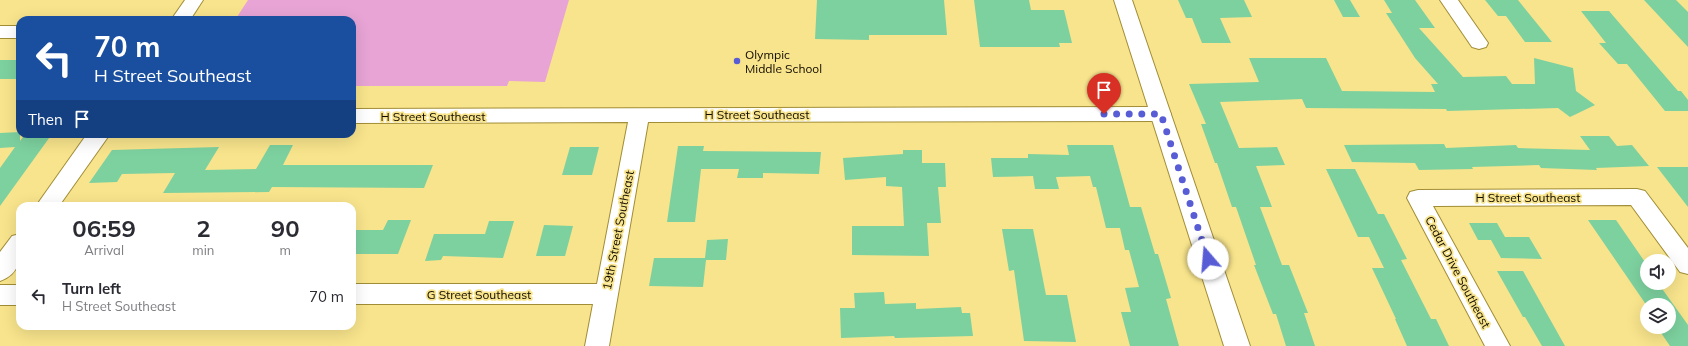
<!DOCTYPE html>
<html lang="en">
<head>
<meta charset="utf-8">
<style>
	body { margin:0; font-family:Mulish,sans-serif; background:#f7f7f7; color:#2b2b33; height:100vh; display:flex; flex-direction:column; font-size:15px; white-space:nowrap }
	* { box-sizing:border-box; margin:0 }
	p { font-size:13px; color:#7c7c81 }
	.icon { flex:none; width:22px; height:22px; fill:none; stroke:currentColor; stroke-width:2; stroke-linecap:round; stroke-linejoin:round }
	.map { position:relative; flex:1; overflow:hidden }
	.details { position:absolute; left:16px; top:202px; width:340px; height:128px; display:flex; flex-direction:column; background:#fff; border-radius:12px; box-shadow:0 4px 16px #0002 }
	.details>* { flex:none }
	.top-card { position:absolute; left:16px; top:16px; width:340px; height:122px; border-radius:12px; box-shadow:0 4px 16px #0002; background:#1a4fa0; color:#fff; overflow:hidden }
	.fabs { position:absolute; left:1640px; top:254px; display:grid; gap:8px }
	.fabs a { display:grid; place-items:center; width:36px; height:36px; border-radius:50%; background:#fff; box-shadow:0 4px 16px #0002; font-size:20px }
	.pin { position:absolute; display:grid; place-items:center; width:34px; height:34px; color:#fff; margin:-41px -17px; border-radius:50% 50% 50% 0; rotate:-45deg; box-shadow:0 0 4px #0007 }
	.pin .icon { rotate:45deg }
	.me { position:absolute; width:44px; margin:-22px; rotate:342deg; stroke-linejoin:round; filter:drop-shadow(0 0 3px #0008) }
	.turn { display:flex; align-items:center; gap:14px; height:84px; padding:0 12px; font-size:18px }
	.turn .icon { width:52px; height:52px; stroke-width:2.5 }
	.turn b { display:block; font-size:28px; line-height:34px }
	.then { display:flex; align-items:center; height:38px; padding:0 12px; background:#0003; gap:8px; font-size:15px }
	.eta { display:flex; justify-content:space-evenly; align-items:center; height:68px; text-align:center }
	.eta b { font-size:24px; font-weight:700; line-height:28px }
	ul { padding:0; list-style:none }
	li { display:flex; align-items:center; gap:12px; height:52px; padding:0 12px }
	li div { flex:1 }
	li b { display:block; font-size:15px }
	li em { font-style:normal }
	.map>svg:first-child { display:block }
	.green { fill:#e7a4d5 }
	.building { fill:#7dd19f }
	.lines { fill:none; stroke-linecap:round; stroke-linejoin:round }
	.minor-casing { stroke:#a18d35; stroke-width:2 }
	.tertiary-casing { stroke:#a18d35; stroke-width:2 }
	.minor { fill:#fff; fill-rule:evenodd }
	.tertiary { fill:#fff; fill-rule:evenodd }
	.route { stroke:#585dd5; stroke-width:7; stroke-dasharray:0 12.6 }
	.poi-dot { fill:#585dd5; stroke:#f8e48c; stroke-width:1.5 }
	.labels { text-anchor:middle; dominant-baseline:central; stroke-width:3.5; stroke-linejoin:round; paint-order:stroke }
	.poi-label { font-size:12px; fill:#110b00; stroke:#f8e48c; text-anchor:start }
	.street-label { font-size:12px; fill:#110b00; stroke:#f8e48c }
</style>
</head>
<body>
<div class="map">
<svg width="1688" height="346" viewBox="0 0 1688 346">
	<rect width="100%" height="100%" fill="#f8e48c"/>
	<path class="green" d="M248,0H569L545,82L509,81L507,86H352V20H235Z"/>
	<g class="building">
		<path d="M817,0H944L947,35H869V40L815,39Z"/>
		<path d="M974,0H1029L1031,10H1064L1072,43H1059L1060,47H980Z"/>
		<path d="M1178,0H1244L1252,17L1220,18L1231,43H1202L1192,18H1186Z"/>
		<path d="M1334,0H1350L1360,17H1343Z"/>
		<path d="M1384,0H1415L1435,28H1419L1463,77L1506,76L1512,84H1535L1534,58L1573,68L1576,91L1595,105L1570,117L1558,108L1447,111L1446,109L1306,108L1302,99L1220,102L1239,148L1277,147L1285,165L1256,166L1272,207H1260L1282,265H1289L1308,313H1304L1315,346H1286L1276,314H1273L1254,265H1256L1236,207H1232L1217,163H1215L1201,124H1206L1189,84L1259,82L1249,58H1326L1342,91L1435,92L1431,84H1438L1415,58L1386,13H1392Z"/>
		<path d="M1485,0H1518L1552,42H1525L1506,16H1498Z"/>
		<path d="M1644,0H1676L1688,12V47Z"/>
		<path d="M1581,11H1609L1678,91H1681L1688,100V111H1665L1627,64H1618L1599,43H1606Z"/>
		<rect x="0" y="60" width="20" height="19"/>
		<path d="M20,132V141L25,134H52L0,206V168L15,147L0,148V133Z"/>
		<path d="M1580,136H1609L1617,146L1632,145L1649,166L1596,168L1597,170L1541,168L1539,165L1472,167L1473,169L1419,170L1415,163L1352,162L1344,145L1444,144L1446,148L1516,145L1518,148L1590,150Z"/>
		<path d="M270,145H293L283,165H433L424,188L272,187L269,192L163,193L175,173L122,174L117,182L89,183L112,150L219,147L205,170L256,169Z"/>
		<path d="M1067,145H1113L1130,207H1141L1155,254H1158L1171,298L1166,299L1179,346H1130L1121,312H1131L1125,288L1139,287L1129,250H1125L1120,228H1106L1096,187H1093L1090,176L1056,177L1059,189H1035L1033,176L993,177L991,158H1028V154L1069,155Z"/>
		<path d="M678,146H704L703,151L821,152L819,174L763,173V178H737L739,169H701L695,222H667Z"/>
		<path d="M570,147H599L592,175H562Z"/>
		<path d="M903,150H922V163H945L946,187H938L941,223H927L929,256L852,255V226H904L902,187L886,186V177L845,180L843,158L903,154Z"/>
		<path d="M1657,167H1688V207Z"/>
		<path d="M1326,169H1355L1378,214H1384L1407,259L1401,260L1431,319H1436L1449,346H1407L1395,319H1396L1372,268H1384L1369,237H1358Z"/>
		<path d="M388,220H411L398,254H352V230H383Z"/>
		<path d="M1588,220H1616L1647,265H1645L1647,267V283H1658L1688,325V346H1670L1657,327H1669V305L1647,306Z"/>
		<path d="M489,221H514L503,258L443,256L441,260L425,261L434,234H485Z"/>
		<path d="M1469,223H1497L1505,237H1529L1542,259L1501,258L1491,240H1478Z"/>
		<path d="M544,225L573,226L565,256H536Z"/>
		<path d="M1002,229H1033L1046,295H1067L1076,342L1024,341L1014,270L1009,271Z"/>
		<path d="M728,239L726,260H706L703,287L649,286L654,258H705L707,240Z"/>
		<path d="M1497,271H1523L1565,346H1542L1525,317H1523Z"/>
		<path d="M884,292L885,304L916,303V309L961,307L962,313H970L973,336L895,338L894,336L841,338L840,308H855L854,293Z"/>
	</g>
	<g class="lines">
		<g class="minor-casing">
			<g id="minor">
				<path d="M1440,0H1458L1488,43L1486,47L1479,49L1472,47Z"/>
				<rect x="0" y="26" width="20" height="12"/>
				<path d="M1161,107L1168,109L1171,114L1168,119L1161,121L648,122L609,346H585L593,304H352V284H597L628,122L352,123V109Z"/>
				<path d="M1637,189L1645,191L1688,248V274L1680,272L1631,205L1433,206L1510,346H1485L1407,198L1410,192L1418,190Z"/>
				<rect x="0" y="285" width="20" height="20"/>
			</g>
		</g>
		<g class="tertiary-casing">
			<g id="tertiary">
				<path d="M185,0H203L190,20H171Z"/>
				<path d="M1114,0H1132L1250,346H1224Z"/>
				<path d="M87,134H110L59,206H36Z"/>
				<path d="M20,234C20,254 23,273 0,281V252L12,236Z"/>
			</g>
		</g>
		<use href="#minor" class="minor"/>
		<use href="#tertiary" class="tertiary"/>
	</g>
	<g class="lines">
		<path class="route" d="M1104,114H1161L1208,259"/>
	</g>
	<circle class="poi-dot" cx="737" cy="61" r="4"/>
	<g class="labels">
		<g class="poi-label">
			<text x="745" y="54">Olympic<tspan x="745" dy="14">Middle School</tspan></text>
		</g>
		<g class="street-label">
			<text x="757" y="114">H Street Southeast</text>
			<text x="433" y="116">H Street Southeast</text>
			<text x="1528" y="197">H Street Southeast</text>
			<text transform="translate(618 230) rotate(-79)">19th Street Southeast</text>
			<text transform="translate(1458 272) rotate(62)">Cedar Drive Southeast</text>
			<text x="479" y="294">G Street Southeast</text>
		</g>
	</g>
</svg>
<div class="fabs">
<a><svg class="icon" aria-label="sound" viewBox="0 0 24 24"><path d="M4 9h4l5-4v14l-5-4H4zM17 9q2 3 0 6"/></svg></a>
<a><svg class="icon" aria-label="layers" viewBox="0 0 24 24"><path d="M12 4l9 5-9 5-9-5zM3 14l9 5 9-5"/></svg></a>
</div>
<div class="pin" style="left:1104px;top:114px;background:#d93025"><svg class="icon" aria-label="arrive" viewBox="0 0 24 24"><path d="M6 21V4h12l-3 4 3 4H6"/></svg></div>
<svg class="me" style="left:1208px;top:259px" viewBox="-20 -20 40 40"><circle r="19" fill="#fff"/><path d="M0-13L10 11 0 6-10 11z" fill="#585dd5"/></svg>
<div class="top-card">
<div class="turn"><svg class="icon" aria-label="left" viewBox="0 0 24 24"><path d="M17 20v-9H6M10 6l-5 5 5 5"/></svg><div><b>70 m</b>H Street Southeast</div></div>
<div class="then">Then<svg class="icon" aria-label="arrive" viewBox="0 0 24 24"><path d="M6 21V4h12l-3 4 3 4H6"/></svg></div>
</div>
<section class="details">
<div class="eta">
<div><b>06:59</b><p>Arrival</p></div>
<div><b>2</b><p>min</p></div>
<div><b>90</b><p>m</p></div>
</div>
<ul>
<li><svg class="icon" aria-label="left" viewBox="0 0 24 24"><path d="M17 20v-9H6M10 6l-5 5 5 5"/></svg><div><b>Turn left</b><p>H Street Southeast</p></div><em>70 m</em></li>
</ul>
</section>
</div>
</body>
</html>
